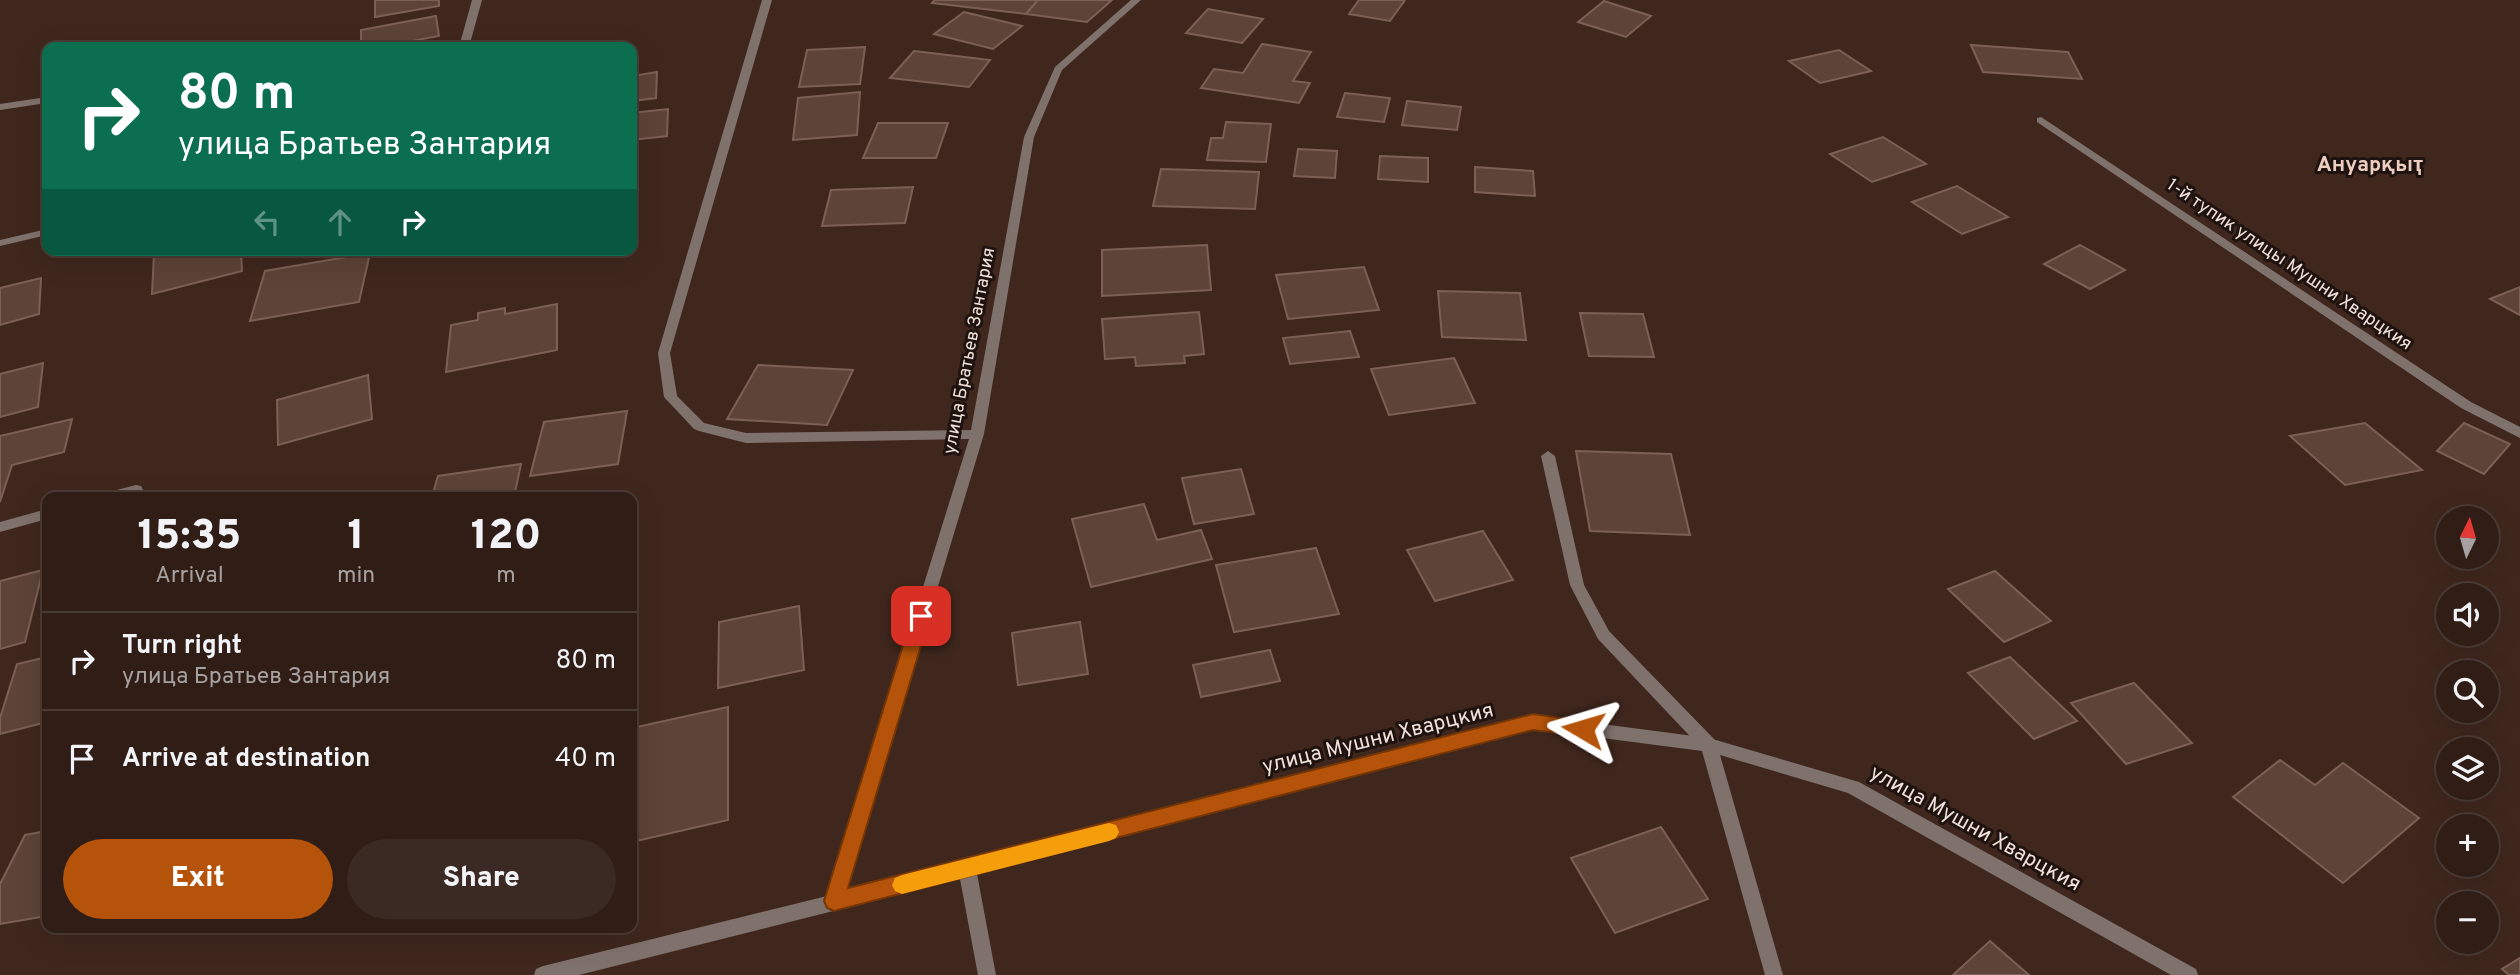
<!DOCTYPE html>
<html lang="en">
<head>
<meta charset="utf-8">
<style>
	body { margin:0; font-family:Overpass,sans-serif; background:#3b2a23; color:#f1f3f6; height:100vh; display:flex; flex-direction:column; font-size:26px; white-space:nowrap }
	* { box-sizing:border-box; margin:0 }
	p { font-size:23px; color:#a7a2a1 }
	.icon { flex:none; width:38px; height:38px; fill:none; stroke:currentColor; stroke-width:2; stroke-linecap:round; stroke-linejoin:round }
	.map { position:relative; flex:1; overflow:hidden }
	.details { position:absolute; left:42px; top:492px; width:595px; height:441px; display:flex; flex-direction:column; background:#2f1d16; border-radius:14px; box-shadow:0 7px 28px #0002,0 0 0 2px #4a3b35 }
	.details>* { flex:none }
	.banner { position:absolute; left:42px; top:42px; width:595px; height:214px; border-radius:14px; box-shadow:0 7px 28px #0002,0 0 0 2px #4a3b35; background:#0b6e4f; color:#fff; overflow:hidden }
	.needle { width:46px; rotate:5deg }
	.buttons { position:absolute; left:2436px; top:506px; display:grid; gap:14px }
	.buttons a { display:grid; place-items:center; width:63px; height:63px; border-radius:50%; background:#2f1d16; box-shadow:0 7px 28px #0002,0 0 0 2px #4a3b35; font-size:35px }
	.pin { position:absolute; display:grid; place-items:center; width:60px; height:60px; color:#fff; margin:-30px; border-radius:14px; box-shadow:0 4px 10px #0006 }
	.me { position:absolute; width:77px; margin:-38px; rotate:277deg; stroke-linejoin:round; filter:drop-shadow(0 0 5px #0008) }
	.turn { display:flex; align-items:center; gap:24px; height:147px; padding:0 21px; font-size:32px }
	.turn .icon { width:91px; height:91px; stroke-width:2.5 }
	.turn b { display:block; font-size:49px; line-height:60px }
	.lanes { display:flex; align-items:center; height:66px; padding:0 21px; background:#0003; justify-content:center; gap:35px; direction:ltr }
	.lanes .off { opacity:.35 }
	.eta { display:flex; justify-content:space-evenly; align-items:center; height:119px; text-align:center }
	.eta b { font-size:42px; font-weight:800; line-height:49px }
	.button { display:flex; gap:14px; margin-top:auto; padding:14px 21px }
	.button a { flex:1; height:80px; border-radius:42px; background:#b45309; color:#fff; font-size:28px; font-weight:800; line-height:80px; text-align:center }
	.button a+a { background:#3b2a23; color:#f1f3f6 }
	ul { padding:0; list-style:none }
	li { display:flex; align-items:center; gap:21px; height:98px; padding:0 21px; border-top:2px solid #4a3b35 }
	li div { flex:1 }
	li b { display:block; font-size:26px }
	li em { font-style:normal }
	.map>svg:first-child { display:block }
	.building { fill:#5d4338; stroke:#7c6055; stroke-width:2 }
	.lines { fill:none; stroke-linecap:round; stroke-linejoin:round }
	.service { fill:#7f726d; fill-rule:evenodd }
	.minor { fill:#7f726d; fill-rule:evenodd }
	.route { fill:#b45309; stroke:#753606; stroke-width:2 }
	.slow { fill:#f59e0b }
	.labels { text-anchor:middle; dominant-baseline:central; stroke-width:6; stroke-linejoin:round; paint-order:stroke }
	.street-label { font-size:18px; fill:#f0e0d9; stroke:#1e130f }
	.far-district-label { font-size:21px; font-weight:bold; fill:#edcdc0; stroke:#1e130f }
	.near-street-label { font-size:21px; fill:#f0e0d9; stroke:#1e130f }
</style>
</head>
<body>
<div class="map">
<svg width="2520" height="975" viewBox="0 0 2520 975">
	<rect width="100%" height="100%" fill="#3f271d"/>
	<g class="building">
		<path d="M375,0H439V6L375,17Z"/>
		<path d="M935,0H1038L1026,14L932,3Z"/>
		<path d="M1038,0H1112L1087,22L1026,14Z"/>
		<path d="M1359,0H1405L1390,21L1349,14Z"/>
		<path d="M1604,1L1651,16L1626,37L1578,22Z"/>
		<path d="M1208,9L1263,19L1242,43L1186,33Z"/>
		<path d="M964,12L1022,26L993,49L934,34Z"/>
		<path d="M436,16L439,36L379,47H361V30Z"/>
		<path d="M1262,44L1311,52L1293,81L1310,83L1299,103L1201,88L1214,69L1243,73Z"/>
		<path d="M1971,45L2068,52L2082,79L1983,72Z"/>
		<path d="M865,47L860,84L799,87L807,50Z"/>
		<path d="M1839,50L1871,71L1820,83L1789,61Z"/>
		<path d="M914,51L990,60L969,87L890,78Z"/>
		<path d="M657,72L656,98L632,101V76Z"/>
		<path d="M860,92L857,135L793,140L798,98Z"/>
		<path d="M1345,93L1390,98L1384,122L1337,117Z"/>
		<path d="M1407,101L1461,107L1457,130L1402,125Z"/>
		<path d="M668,109L667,136L632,140V113Z"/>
		<path d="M1226,122L1271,124L1266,162L1207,160L1211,138H1223Z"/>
		<path d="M878,123H948L936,158H863Z"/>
		<path d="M1883,137L1926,164L1872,182L1830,154Z"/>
		<path d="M1298,149L1337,151L1335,178L1294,176Z"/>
		<path d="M1380,156L1428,158V182L1378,179Z"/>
		<path d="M1475,167L1533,171L1535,196L1475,192Z"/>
		<path d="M1161,169L1259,172L1255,209L1153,206Z"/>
		<path d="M1957,186L2008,217L1962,234L1912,202Z"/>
		<path d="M913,187L905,223L822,226L831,190Z"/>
		<path d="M1207,245L1211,290L1102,296V250Z"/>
		<path d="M2080,245L2125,270L2090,289L2044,264Z"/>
		<path d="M166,250H241L242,271L152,294L154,253Z"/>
		<path d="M370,253L359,302L250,321L265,271Z"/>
		<path d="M1364,267L1379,310L1288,319L1276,275Z"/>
		<path d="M41,278L39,314L0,325V288Z"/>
		<path d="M2520,287V315L2490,299Z"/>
		<path d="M1438,291L1520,293L1526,340L1442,337Z"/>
		<path d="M557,304V350L446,372L451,325L478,320V313L505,308V314Z"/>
		<path d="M1199,312L1204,354L1184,356L1185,363L1136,366L1135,357L1105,359L1102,319Z"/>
		<path d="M1580,313L1643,314L1654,357L1589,356Z"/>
		<path d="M1350,331L1359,357L1290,364L1283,338Z"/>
		<path d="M1454,358L1475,403L1389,415L1371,369Z"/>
		<path d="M43,363L38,407L0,417V374Z"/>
		<path d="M758,365L853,370L827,425L727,419Z"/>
		<path d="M368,375L372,419L278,445L277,400Z"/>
		<path d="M627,411L618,464L530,476L544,422Z"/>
		<path d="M72,419L64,452L12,465L0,502V436Z"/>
		<path d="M2365,423L2422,470L2345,485L2290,436Z"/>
		<path d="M2464,423L2510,444L2484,474L2437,451Z"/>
		<path d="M1576,451L1671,454L1690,535L1590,531Z"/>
		<path d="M521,464L514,497H432L438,476Z"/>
		<path d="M1241,469L1254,514L1194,524L1182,478Z"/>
		<path d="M1144,504L1157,540L1201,530L1212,559L1091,587L1072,519Z"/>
		<path d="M1483,531L1513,580L1435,601L1407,550Z"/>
		<path d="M1316,548L1339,614L1234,632L1216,565Z"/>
		<path d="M43,570L25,642L0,649V581Z"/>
		<path d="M1995,571L2051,621L2004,642L1948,589Z"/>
		<path d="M799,606L804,670L718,688L719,622Z"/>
		<path d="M1080,622L1088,674L1018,685L1012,633Z"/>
		<path d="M1270,650L1280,681L1201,697L1193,665Z"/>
		<path d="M47,657V722L0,734V718L17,664Z"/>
		<path d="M2010,657L2077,721L2034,739L1968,673Z"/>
		<path d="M2134,683L2192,743L2126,764L2071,703Z"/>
		<path d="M728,707V820L632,842V728Z"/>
		<path d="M2280,760L2315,785L2343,763L2419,818L2343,883L2233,797Z"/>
		<path d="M1661,827L1708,899L1615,933L1571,858Z"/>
		<path d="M47,831V916L0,924V884L25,835Z"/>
		<path d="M1990,941L2029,975H1953Z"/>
		<path d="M2520,958V975H2509L2502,969Z"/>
	</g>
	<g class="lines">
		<g class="service">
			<path d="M47,97V103L0,110V104Z"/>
			<path d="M1548,451L1555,456L1584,585L1609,631L1715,740L1717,745L1715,750L1709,752L1703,750L1598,639L1570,585L1541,456Z"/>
		</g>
		<g class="minor">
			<path d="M472,0H482L469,47H459Z"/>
			<path d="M762,0H772L670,353L677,396L704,423L746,433L971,430L1024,137L1055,67L1131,0H1141L1062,70L1034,137L984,434L846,891L1533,715L1709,738L1859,782L2196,969L2198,975H2171L1848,793L1720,755L1783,975H1765L1702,751L1533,729L977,874L996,975H978L960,879L579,975H534L536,969L543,966L827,896L969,439L746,443L699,431L694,429L664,397L658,353Z"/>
			<path d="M2041,117L2471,402L2520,427V438L2461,408L2037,122V118Z"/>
			<path d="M47,229V235L0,246V240Z"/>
			<path d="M136,485L141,486L143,490L141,494L129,497H103L105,493Z"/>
			<path d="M47,509V519L0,532V522Z"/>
		</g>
	</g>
	<path class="route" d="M921,609L927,611L930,616L848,888L1533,714L1583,721L1589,723L1592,729L1589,734L1583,736L1533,730L834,911L827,908L824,901L912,616L915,611Z"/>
	<path class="slow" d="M1109,823L1116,825L1119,832L1116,838L1109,841L902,894L895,891L892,885L895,878L902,875Z"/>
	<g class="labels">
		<g class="street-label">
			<text transform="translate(2289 265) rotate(34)">1-й тупик улицы Мушни Хварцкия</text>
			<text transform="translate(970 351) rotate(-79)">улица Братьев Зантария</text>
		</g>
		<g class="far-district-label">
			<text x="2370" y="165">Ануарқыҭ</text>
		</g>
		<g class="near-street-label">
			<text transform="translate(1378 739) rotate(-14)">улица Мушни Хварцкия</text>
			<text transform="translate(1975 829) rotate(29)">улица Мушни Хварцкия</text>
		</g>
	</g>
</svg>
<div class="buttons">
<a><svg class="needle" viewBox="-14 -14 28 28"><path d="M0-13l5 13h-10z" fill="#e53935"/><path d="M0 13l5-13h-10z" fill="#a7a2a1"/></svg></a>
<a><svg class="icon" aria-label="sound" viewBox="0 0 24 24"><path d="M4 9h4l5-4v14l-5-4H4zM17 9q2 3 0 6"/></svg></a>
<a><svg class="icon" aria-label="search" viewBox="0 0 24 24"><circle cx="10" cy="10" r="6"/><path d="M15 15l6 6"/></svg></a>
<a><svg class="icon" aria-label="layers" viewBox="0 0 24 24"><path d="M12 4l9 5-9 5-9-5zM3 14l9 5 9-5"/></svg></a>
<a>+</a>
<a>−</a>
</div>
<div class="pin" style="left:921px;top:616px;background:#d93025"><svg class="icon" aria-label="arrive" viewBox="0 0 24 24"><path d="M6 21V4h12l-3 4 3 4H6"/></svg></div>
<svg class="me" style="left:1583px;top:729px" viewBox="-20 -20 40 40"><path d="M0-17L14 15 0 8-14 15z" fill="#b45309" stroke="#fff" stroke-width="4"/></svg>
<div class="banner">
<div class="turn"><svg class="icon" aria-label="right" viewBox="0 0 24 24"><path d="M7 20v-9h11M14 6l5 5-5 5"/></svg><div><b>80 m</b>улица Братьев Зантария</div></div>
<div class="lanes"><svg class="icon off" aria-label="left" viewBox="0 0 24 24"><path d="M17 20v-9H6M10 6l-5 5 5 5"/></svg><svg class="icon off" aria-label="ahead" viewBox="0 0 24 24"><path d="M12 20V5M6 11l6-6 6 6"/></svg><svg class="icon" aria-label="right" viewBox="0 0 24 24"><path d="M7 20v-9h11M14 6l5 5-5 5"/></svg></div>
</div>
<section class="details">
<div class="eta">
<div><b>15:35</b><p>Arrival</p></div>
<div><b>1</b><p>min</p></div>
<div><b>120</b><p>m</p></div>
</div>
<ul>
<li><svg class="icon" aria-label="right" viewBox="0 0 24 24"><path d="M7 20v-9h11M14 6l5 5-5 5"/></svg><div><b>Turn right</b><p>улица Братьев Зантария</p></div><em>80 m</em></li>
<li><svg class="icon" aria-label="arrive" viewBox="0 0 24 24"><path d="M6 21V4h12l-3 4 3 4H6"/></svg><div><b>Arrive at destination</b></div><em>40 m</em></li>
</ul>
<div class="button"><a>Exit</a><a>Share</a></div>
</section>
</div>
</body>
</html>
